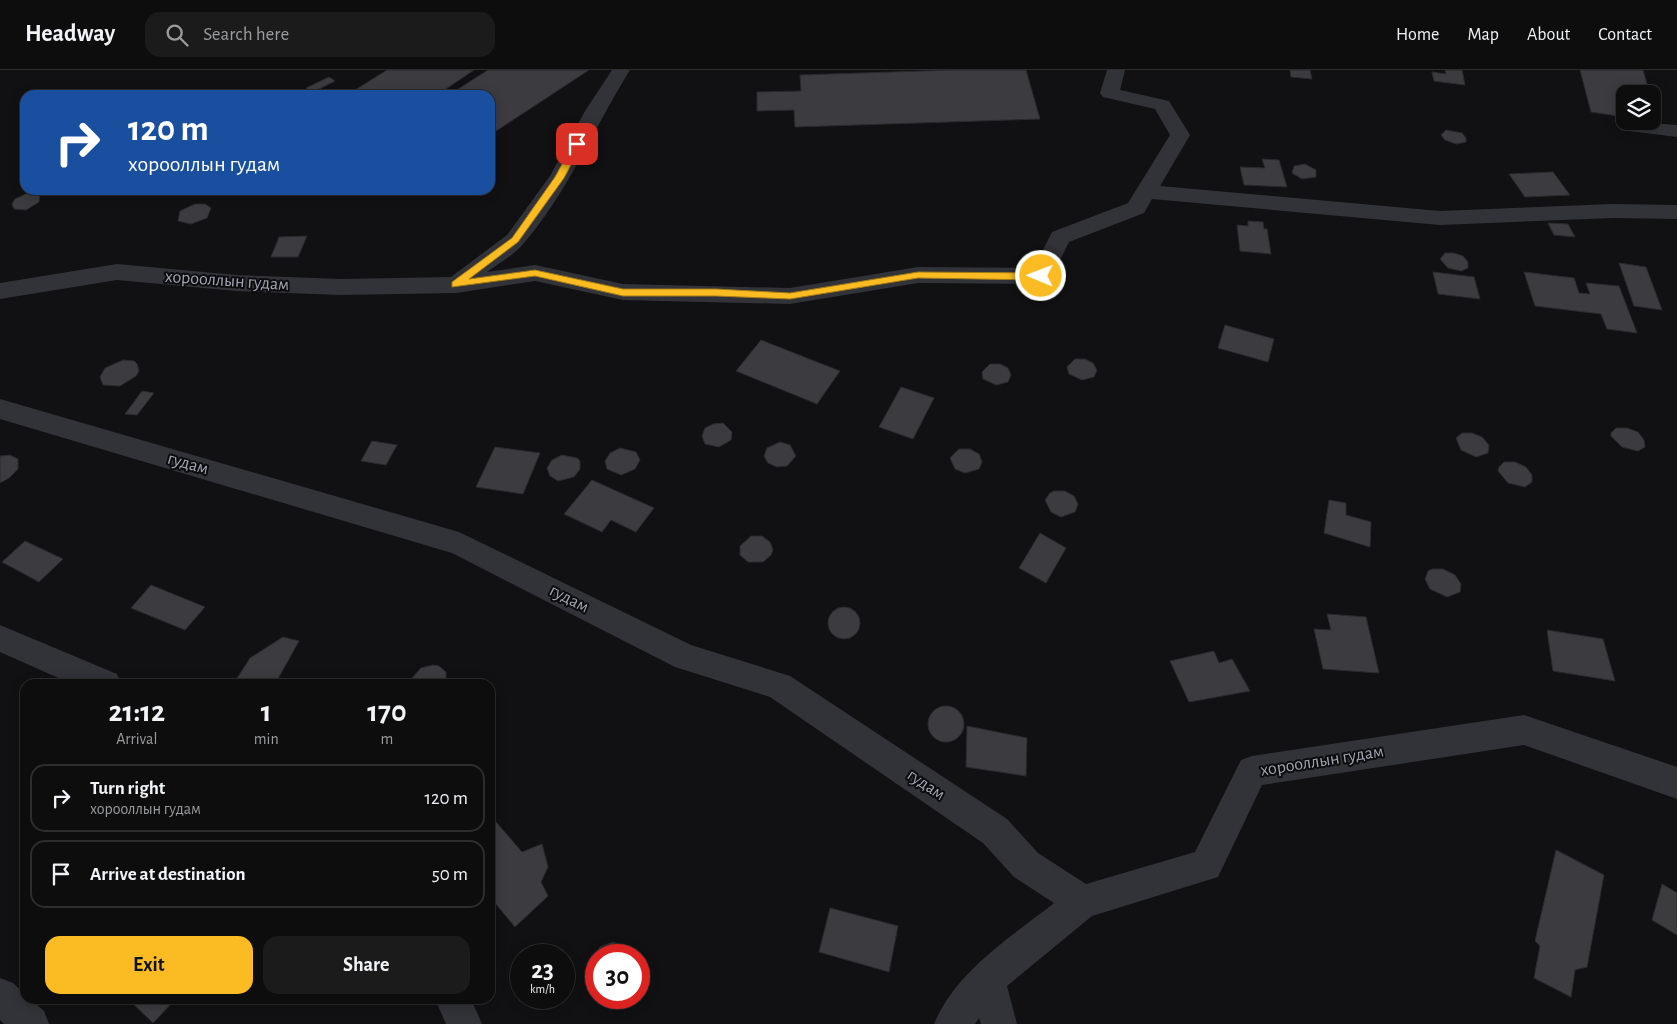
<!DOCTYPE html>
<html lang="en">
<head>
<meta charset="utf-8">
<style>
	body { margin:0; font-family:"Alegreya Sans",sans-serif; background:#1b1b1c; color:#f1f3f6; height:100vh; display:flex; flex-direction:column; font-size:19px; white-space:nowrap }
	* { box-sizing:border-box; margin:0 }
	p { font-size:16px; color:#9a9c9e }
	.icon { flex:none; width:28px; height:28px; fill:none; stroke:currentColor; stroke-width:2; stroke-linecap:round; stroke-linejoin:round }
	.map { position:relative; flex:1; overflow:hidden }
	.sheet { position:absolute; left:20px; top:609px; width:475px; height:325px; display:flex; flex-direction:column; background:#0d0d0e; border-radius:15px; box-shadow:0 2px 12px #0003,0 0 0 1px #2d2d2e }
	.sheet>* { flex:none }
	.banner { position:absolute; left:20px; top:20px; width:475px; height:105px; border-radius:15px; box-shadow:0 2px 12px #0003,0 0 0 1px #2d2d2e; background:#1a4fa0; color:#fff; overflow:hidden }
	.fabs { position:absolute; left:1616px; top:15px; display:grid; gap:10px }
	.fabs a { display:grid; place-items:center; width:45px; height:45px; border-radius:10px; background:#0d0d0e; box-shadow:0 2px 12px #0003,0 0 0 1px #2d2d2e; font-size:25px }
	.speed { position:absolute; left:510px; top:874px; display:flex; gap:10px; font-size:25px; font-weight:700; text-align:center }
	.speed>* { display:grid; place-content:center; width:65px; height:65px; border-radius:50%; background:#0d0d0e; box-shadow:0 2px 12px #0003,0 0 0 1px #2d2d2e; line-height:1 }
	.speed small { font-size:12px; font-weight:400 }
	.speed .limit { border:8px solid #d22; background:#fff; color:#111 }
	.pin { position:absolute; display:grid; place-items:center; width:42px; height:42px; color:#fff; margin:-21px; border-radius:10px; box-shadow:0 2px 8px #0006 }
	.me { position:absolute; width:55px; margin:-28px; rotate:271deg; stroke-linejoin:round; filter:drop-shadow(0 0 4px #0008) }
	.turn { display:flex; align-items:center; gap:18px; height:105px; padding:0 25px; font-size:22px }
	.turn .icon { width:65px; height:65px; stroke-width:2.5 }
	.turn b { display:block; font-size:35px; line-height:42px }
	.eta { display:flex; justify-content:space-evenly; align-items:center; height:85px; text-align:center }
	.eta b { font-size:30px; font-weight:700; line-height:35px }
	.button { display:flex; gap:10px; margin-top:auto; padding:10px 25px }
	.button a { flex:1; height:58px; border-radius:15px; background:#fabc22; color:#111; font-size:20px; font-weight:700; line-height:58px; text-align:center }
	.button a+a { background:#1b1b1c; color:#f1f3f6 }
	ul { padding:0; list-style:none }
	li { display:flex; align-items:center; gap:15px; height:68px; margin:0 10px 8px; padding:0 15px; border:2px solid #2d2d2e; border-radius:15px }
	li div { flex:1 }
	li b { display:block; font-size:19px }
	li em { font-style:normal }
	header { display:flex; align-items:center; gap:30px; box-sizing:border-box; height:70px; padding:0 25px; background:#0d0d0e; border-bottom:1px solid #2d2d2e }
	header strong { font-size:24px }
	nav { display:flex; gap:28px; margin-inline-start:auto; font-size:18px }
	.search { width:350px; height:45px; background:#1b1b1c; display:flex; align-items:center; gap:12px; box-sizing:border-box; padding:0 18px; border-radius:15px; color:#9a9c9e; font-size:19px }
	.map>svg:first-child { display:block }
	.building { fill:#3b3b40; stroke:#2b2b2f }
	.lines { fill:none; stroke-linecap:round; stroke-linejoin:round }
	.street { fill:#323338; fill-rule:evenodd }
	.route { fill:#fabc22; stroke:#a27a16 }
	.labels { text-anchor:middle; dominant-baseline:central; stroke-width:4; stroke-linejoin:round; paint-order:stroke }
	.street-label { font-size:18px; fill:#a2a6b4; stroke:#0c0c0e }
</style>
</head>
<body>
<header>
<strong>Headway</strong>
<div class="search"><svg class="icon" aria-label="search" viewBox="0 0 24 24"><circle cx="10" cy="10" r="6"/><path d="M15 15l6 6"/></svg>Search here</div>
<nav><a>Home</a><a>Map</a><a>About</a><a>Contact</a></nav>
</header>
<div class="map">
<svg width="1677" height="954" viewBox="0 0 1677 954">
	<rect width="100%" height="100%" fill="#111113"/>
	<g class="building">
		<path d="M387,0H474L437,25H347Z"/>
		<path d="M488,0H589L490,65V25H449Z"/>
		<path d="M954,0H1026L1040,49L795,57L794,40L757,41V22L801,21L800,5Z"/>
		<path d="M1290,0H1310L1312,9L1291,7Z"/>
		<path d="M1445,0H1462L1465,15L1434,11L1432,2L1446,4Z"/>
		<path d="M1580,0H1643L1650,24H1625V47L1591,42Z"/>
		<path d="M329,7L335,11L311,23L306,18Z"/>
		<path d="M1652,30L1660,52L1652,51Z"/>
		<path d="M1446,60L1462,63L1466,68V72L1456,74L1445,70L1441,65Z"/>
		<path d="M1262,89L1279,90L1287,117L1244,115L1240,97L1265,98Z"/>
		<path d="M1305,94L1316,100V107L1302,109L1292,103L1294,96Z"/>
		<path d="M1553,102L1570,125L1525,127L1509,104Z"/>
		<path d="M28,123L40,124L39,132L26,140L14,139L12,134L15,129Z"/>
		<path d="M195,134H205L211,138L207,148L191,154L178,151L180,141Z"/>
		<path d="M1248,151L1263,152L1264,159H1267L1271,184L1240,181L1237,155L1248,156Z"/>
		<path d="M1548,153L1568,154L1575,167L1554,165Z"/>
		<path d="M307,166L298,187H271L279,167Z"/>
		<path d="M1445,183H1454L1463,186L1468,192V198L1461,201L1448,198L1440,189Z"/>
		<path d="M1619,193L1646,197L1662,240L1634,236Z"/>
		<path d="M1433,202L1474,207L1480,229L1438,224Z"/>
		<path d="M1524,202L1574,208L1579,223L1590,224L1586,213L1619,216L1637,263L1607,259L1601,244L1535,236Z"/>
		<path d="M1225,255L1274,269L1268,292L1218,278Z"/>
		<path d="M761,270L840,301L817,334L736,301Z"/>
		<path d="M1075,289H1085L1093,293L1097,300L1094,307L1082,310L1069,304L1067,297Z"/>
		<path d="M123,290L134,291L137,294L139,301L136,306L120,316L103,315L100,307L105,298Z"/>
		<path d="M990,294H1000L1008,298L1011,305L1008,312L996,315L983,309L982,302Z"/>
		<path d="M901,317L934,328L913,369L879,357Z"/>
		<path d="M142,321L154,323L137,345L125,344Z"/>
		<path d="M723,353L732,362L731,370L719,377L705,374L702,366L705,358L713,354Z"/>
		<path d="M1616,358H1627L1638,362L1644,370L1645,377L1638,381L1622,377L1611,366V363Z"/>
		<path d="M1462,363H1472L1482,367L1489,375L1488,383L1476,387L1461,380L1456,368Z"/>
		<path d="M372,371L397,375L386,395L361,391Z"/>
		<path d="M780,372L790,375L796,386L787,396L777,397L768,393L764,386L767,378Z"/>
		<path d="M495,377L540,383L523,424L476,417Z"/>
		<path d="M620,378L636,382L640,390L635,399L621,405L607,399L605,391L610,383Z"/>
		<path d="M959,379H970L979,384L982,392L979,399L965,403L955,399L950,388Z"/>
		<path d="M10,385L18,389V399L9,408L0,413V386Z"/>
		<path d="M562,385L577,388L580,391V399L574,407L558,411L550,406L547,398L552,390Z"/>
		<path d="M1504,392H1515L1526,397L1532,405V412L1525,417L1508,413L1498,401L1499,397Z"/>
		<path d="M592,410L654,438L636,462L611,450L602,462L564,444Z"/>
		<path d="M1054,421H1065L1074,426L1078,434L1075,442L1061,447L1051,442L1045,430L1050,423Z"/>
		<path d="M1329,430L1346,433V445L1371,452L1370,477L1324,463Z"/>
		<path d="M1040,463L1066,478L1046,513L1019,498Z"/>
		<path d="M751,466H762L770,472L773,480L771,485L763,492H748L740,485V476Z"/>
		<path d="M25,471L63,489L39,512L2,492Z"/>
		<path d="M1432,499H1443L1455,505L1461,514L1460,522L1447,527L1430,519L1425,509L1428,501Z"/>
		<path d="M151,515L205,537L185,560L131,538Z"/>
		<circle cx="844" cy="553" r="16"/>
		<path d="M1327,544L1366,547L1379,603L1323,599L1314,559L1331,560Z"/>
		<path d="M1547,560L1603,569L1615,611L1553,601Z"/>
		<path d="M283,567L299,571L275,614H255L236,610L250,588Z"/>
		<path d="M1214,581L1219,593L1232,589L1250,621L1189,632L1170,591Z"/>
		<path d="M433,595L439,596L446,602V614H410L412,608L421,598Z"/>
		<circle cx="946" cy="654" r="18"/>
		<path d="M967,656L1027,668L1026,706L966,697Z"/>
		<path d="M490,745L522,782L542,774L548,797L541,812L548,826L515,857L490,827Z"/>
		<path d="M1556,780L1604,805L1587,897L1575,900L1571,927L1534,908L1540,876L1535,871Z"/>
		<path d="M1662,814L1677,823V865L1652,850Z"/>
		<path d="M830,838L898,856L889,902L819,882Z"/>
		<path d="M613,872L626,877L631,885H596V914L590,905L591,890L600,877Z"/>
		<path d="M128,929H176L153,953Z"/>
	</g>
	<g class="lines">
		<g class="street">
			<path d="M612,0H630C595,56 567,124 523,174C514,185 498,194 487,202L535,195L623,214L790,218L918,197L1034,198L1052,162L1128,133L1170,65L1155,39L1103,27L1100,23L1107,0H1125L1120,20L1169,31L1190,65L1160,116L1440,141L1613,134L1677,135V149L1613,148L1440,155L1152,129L1144,143L1069,172L1049,212L1041,214L918,213L790,234L623,230L535,211L456,223L341,225L236,221L117,210L0,229V213L117,194L236,205L341,209L451,207L507,165L550,106L585,41Z"/>
			<path d="M1625,51L1677,55V67L1621,60L1618,56Z"/>
			<path d="M0,329L459,462L691,575L790,606L1007,749L1038,783L1086,814L1195,782L1241,690L1252,686L1524,645L1677,697V729L1524,675L1262,715L1218,807L1092,846L1007,916L1017,954H981L979,948L975,954H934C956,901 1011,867 1054,833L1014,807L983,773L770,627L675,597L452,483L0,349Z"/>
			<path d="M0,555L117,604L121,614H72L0,582Z"/>
			<path d="M0,908L13,913L25,924V929H30L44,941L49,954H4L0,950Z"/>
			<path d="M435,929H471L482,954H446Z"/>
		</g>
	</g>
	<path class="route" d="M574,72L582,74L564,108L518,172L469,209L535,200L623,219H716L790,223L918,202L1041,203L1046,206L1041,210L918,208L790,229L716,226H623L535,206L452,217V212L512,168L555,107Z"/>
	<g class="labels">
		<g class="street-label">
			<text transform="translate(227 211) rotate(4)">хорооллын гудам</text>
			<text transform="translate(188 394) rotate(16)">гудам</text>
			<text transform="translate(569 529) rotate(27)">гудам</text>
			<text transform="translate(1322 691) rotate(-9)">хорооллын гудам</text>
			<text transform="translate(926 715) rotate(34)">гудам</text>
		</g>
	</g>
</svg>
<div class="fabs">
<a><svg class="icon" aria-label="layers" viewBox="0 0 24 24"><path d="M12 4l9 5-9 5-9-5zM3 14l9 5 9-5"/></svg></a>
</div>
<div class="speed"><div>23<small>km/h</small></div><div class="limit">30</div></div>
<div class="pin" style="left:577px;top:74px;background:#d93025"><svg class="icon" aria-label="arrive" viewBox="0 0 24 24"><path d="M6 21V4h12l-3 4 3 4H6"/></svg></div>
<svg class="me" style="left:1041px;top:206px" viewBox="-20 -20 40 40"><circle r="17" fill="#fabc22" stroke="#fff" stroke-width="3"/><path d="M0-11L8 9 0 5-8 9z" fill="#fff"/></svg>
<div class="banner">
<div class="turn"><svg class="icon" aria-label="right" viewBox="0 0 24 24"><path d="M7 20v-9h11M14 6l5 5-5 5"/></svg><div><b>120 m</b>хорооллын гудам</div></div>
</div>
<section class="sheet">
<div class="eta">
<div><b>21:12</b><p>Arrival</p></div>
<div><b>1</b><p>min</p></div>
<div><b>170</b><p>m</p></div>
</div>
<ul>
<li><svg class="icon" aria-label="right" viewBox="0 0 24 24"><path d="M7 20v-9h11M14 6l5 5-5 5"/></svg><div><b>Turn right</b><p>хорооллын гудам</p></div><em>120 m</em></li>
<li><svg class="icon" aria-label="arrive" viewBox="0 0 24 24"><path d="M6 21V4h12l-3 4 3 4H6"/></svg><div><b>Arrive at destination</b></div><em>50 m</em></li>
</ul>
<div class="button"><a>Exit</a><a>Share</a></div>
</section>
</div>
</body>
</html>
